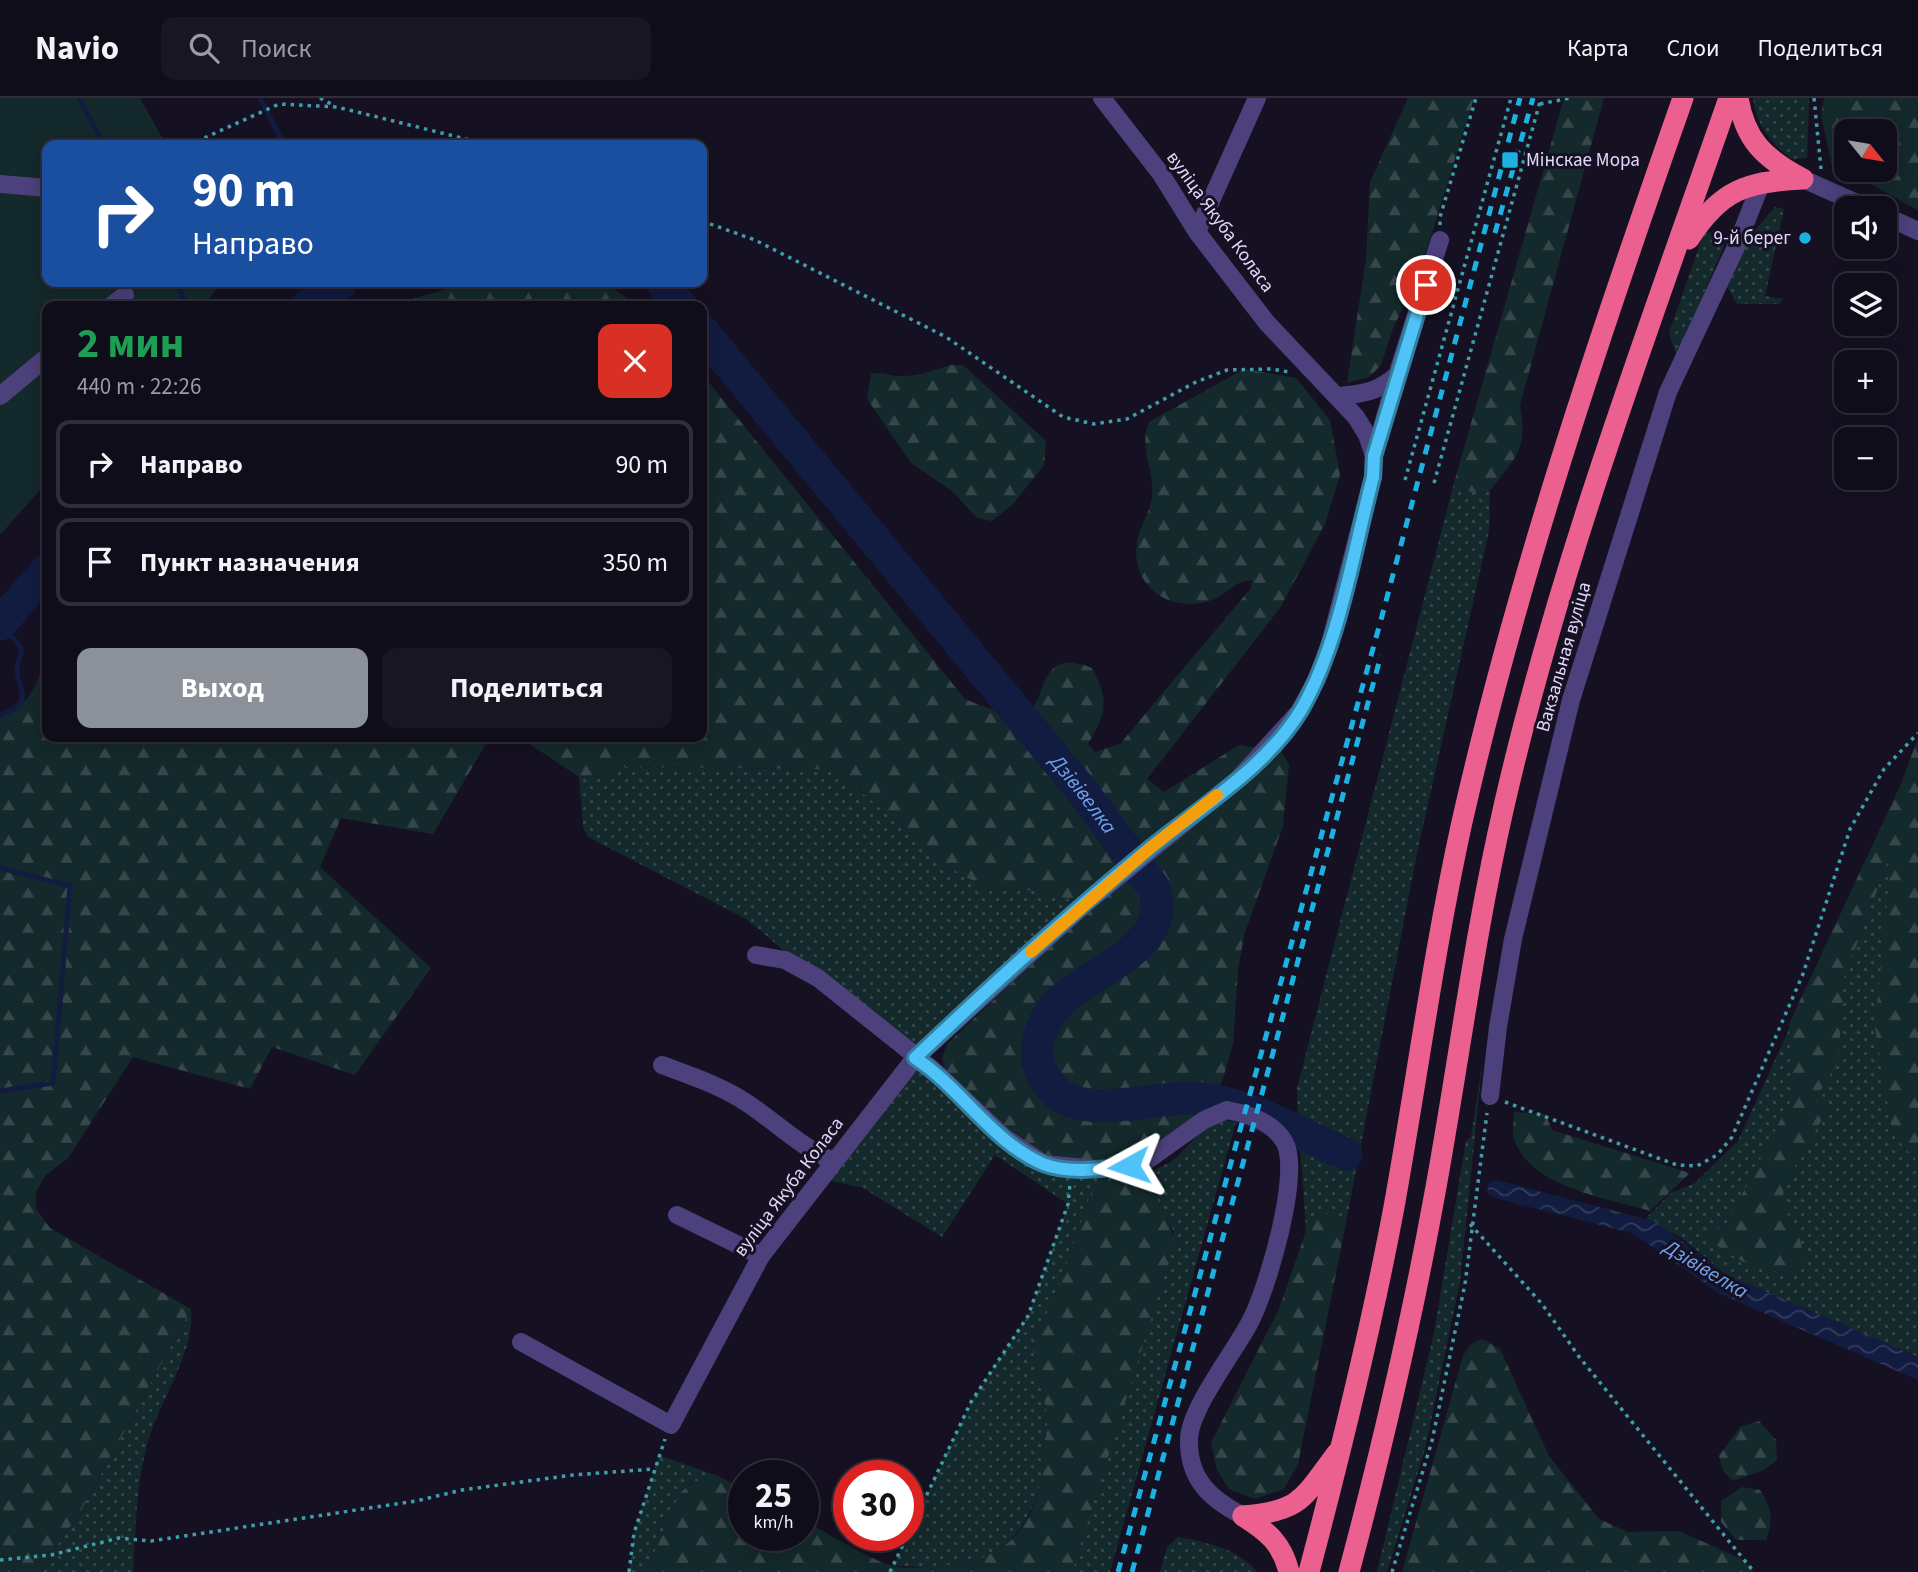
<!DOCTYPE html>
<html lang="ru">
<head>
<meta charset="utf-8">
<style>
	body { margin:0; font-family:"Source Sans 3",sans-serif; background:#191623; color:#f1f3f6; height:100vh; display:flex; flex-direction:column; font-size:26px; white-space:nowrap }
	* { box-sizing:border-box; margin:0 }
	p { font-size:23px; color:#9c9ca2 }
	.icon { flex:none; width:38px; height:38px; fill:none; stroke:currentColor; stroke-width:2; stroke-linecap:round; stroke-linejoin:round }
	.map { position:relative; flex:1; overflow:hidden }
	.side { position:absolute; left:42px; top:203px; width:665px; height:441px; display:flex; flex-direction:column; background:#100d1a; border-radius:14px; box-shadow:0 4px 18px #0003,0 0 0 2px #302d39 }
	.side>* { flex:none }
	.banner { position:absolute; left:42px; top:42px; width:665px; height:147px; border-radius:14px; box-shadow:0 4px 18px #0003,0 0 0 2px #302d39; background:#1a4fa0; color:#fff; overflow:hidden }
	.needle { width:46px; rotate:120deg }
	.tools { position:absolute; left:1834px; top:21px; display:grid; gap:14px }
	.tools a { display:grid; place-items:center; width:63px; height:63px; border-radius:14px; background:#100d1a; box-shadow:0 4px 18px #0003,0 0 0 2px #302d39; font-size:35px }
	.speed { position:absolute; left:728px; top:1362px; display:flex; gap:14px; font-size:35px; font-weight:700; text-align:center }
	.speed>* { display:grid; place-content:center; width:91px; height:91px; border-radius:50%; background:#100d1a; box-shadow:0 4px 18px #0003,0 0 0 2px #302d39; line-height:1 }
	.speed small { font-size:18px; font-weight:400 }
	.speed .limit { border:10px solid #d22; background:#fff; color:#111 }
	.pin { position:absolute; display:grid; place-items:center; width:60px; height:60px; color:#fff; margin:-30px; border:4px solid #fff; border-radius:50%; box-shadow:0 2px 7px #0007 }
	.me { position:absolute; width:77px; margin:-38px; rotate:265deg; stroke-linejoin:round; filter:drop-shadow(0 0 5px #0008) }
	.turn { display:flex; align-items:center; gap:24px; height:147px; padding:0 35px; font-size:32px }
	.turn .icon { width:91px; height:91px; stroke-width:2.5 }
	.turn b { display:block; font-size:49px; line-height:60px }
	.round { display:grid; place-items:center; flex:none; width:74px; height:74px; border-radius:14px; background:#191623 }
	.overview { display:flex; align-items:center; justify-content:space-between; height:119px; padding:0 35px }
	h1 { font-size:42px; font-weight:700; line-height:52px; color:#1e9e55 }
	.action { display:flex; gap:14px; margin-top:auto; padding:14px 35px }
	.action a { flex:1; height:80px; border-radius:14px; background:#8c9099; color:#fff; font-size:28px; font-weight:700; line-height:80px; text-align:center }
	.action a+a { background:#191623; color:#f1f3f6 }
	ul { padding:0; list-style:none }
	li { display:flex; align-items:center; gap:21px; height:88px; margin:0 14px 10px; padding:0 21px; border:4px solid #302d39; border-radius:14px }
	li div { flex:1 }
	li b { display:block; font-size:26px }
	li em { font-style:normal }
	header { display:flex; align-items:center; gap:42px; box-sizing:border-box; height:98px; padding:0 35px; background:#100d1a; border-bottom:2px solid #302d39 }
	header strong { font-size:33px }
	nav { display:flex; gap:38px; margin-inline-start:auto; font-size:24px }
	.search { width:490px; height:63px; background:#191623; display:flex; align-items:center; gap:18px; box-sizing:border-box; padding:0 24px; border-radius:14px; color:#9c9ca2; font-size:26px }
	.map>svg:first-child { display:block }
	.grass { fill:url(#grass-dots) }
	.forest { fill:url(#forest-firs) }
	.garden { fill:#14292b }
	.water { fill:url(#water-waves) }
	.lines { fill:none; stroke-linecap:round; stroke-linejoin:round }
	.stream { stroke:#121c40; stroke-width:5 }
	.river { stroke:#121c40; stroke-width:33 }
	.path { stroke:#3d9fa8; stroke-width:3.5; stroke-dasharray:3.5 5; stroke-linecap:butt }
	.minor { stroke:#4c417c; stroke-width:18 }
	.highway { stroke:#ec608f; stroke-width:21 }
	.rail { stroke:#1bb1e2; stroke-width:5; stroke-dasharray:10 9; stroke-linecap:butt }
	.route-casing { stroke:#337fa1; stroke-width:18 }
	.route { stroke:#4fc3f7; stroke-width:12 }
	.slow { stroke:#f59e0b; stroke-width:12 }
	.poi-dot { fill:#1bb1e2; stroke:#161122; stroke-width:2.5 }
	.labels { text-anchor:middle; dominant-baseline:central; stroke-width:6; stroke-linejoin:round; paint-order:stroke }
	.poi-label { font-size:19px; fill:#e0d7fa; stroke:#161122; text-anchor:start }
	.street-label { font-size:19px; fill:#e0d7fa; stroke:#161122 }
	.water-label { font-size:21px; font-style:italic; fill:#71a2ee; stroke:#161122 }
</style>
</head>
<body>
<header>
<strong>Navio</strong>
<div class="search"><svg class="icon" aria-label="search" viewBox="0 0 24 24"><circle cx="10" cy="10" r="6"/><path d="M15 15l6 6"/></svg>Поиск</div>
<nav><a>Карта</a><a>Слои</a><a>Поделиться</a></nav>
</header>
<div class="map">
<svg width="1918" height="1474" viewBox="0 0 1918 1474">
	<defs>
		<pattern id="grass-dots" width="8" height="8" patternUnits="userSpaceOnUse" patternTransform="scale(1.75)"><rect width="8" height="8" fill="#14292b"/><path d="M2 2h.1M6 6h.1" fill="none" stroke="#36474b" stroke-width="1.8" stroke-linecap="round"/></pattern>
		<pattern id="forest-firs" width="22" height="20" patternUnits="userSpaceOnUse" patternTransform="scale(1.75)"><rect width="22" height="20" fill="#14292b"/><path d="M5 1l3.5 6h-7zM16 11l3.5 6h-7z" fill="#36474b"/></pattern>
		<pattern id="water-waves" width="16" height="10" patternUnits="userSpaceOnUse" patternTransform="scale(1.75)"><rect width="16" height="10" fill="#121c40"/><path d="M0 5q4-4 8 0t8 0" fill="none" stroke="#343c5c"/></pattern>
	</defs>
	<rect width="100%" height="100%" fill="#161122"/>
	<g class="grass">
		<path d="M1753,0H1809L1807,60L1792,61C1771,47 1755,24 1753,0Z"/>
		<path d="M1775,109L1784,111L1765,198L1783,201L1779,206H1737L1727,189L1751,137Z"/>
		<path d="M1704,134L1718,135L1724,148L1677,259L1669,235Z"/>
		<path d="M1454,385L1475,396L1490,393L1489,433L1417,755L1343,1140L1341,1123L1306,1136C1304,1087 1298,1039 1297,990Z"/>
		<path d="M623,669L817,671L838,674L952,771L986,790L1036,793L1086,805L915,960L746,821L588,739L583,730L579,679L604,678Z"/>
		<path d="M1901,686L1903,1049L1918,1063V1259L1725,1176L1683,1141L1646,1120L1671,1095L1695,1085L1738,1043Z"/>
		<path d="M919,965L1032,1067C1069,1082 1134,1087 1170,1064C1192,1050 1206,1014 1236,1024L1110,1474H1072L1174,1134L1153,1095L1154,1080L1127,1086H1094C1082,1121 1071,1157 1058,1192C1051,1210 1038,1228 1034,1246C1031,1266 1046,1295 1047,1319C1049,1378 1033,1450 968,1465C945,1471 917,1468 893,1468L971,1304L1029,1216L1068,1106L995,1057L942,1139L863,1090L820,1080Z"/>
		<path d="M1482,967L1460,1184L1425,1351L1387,1474H1377L1434,1235L1466,1043L1471,1039Z"/>
		<path d="M191,1211C195,1252 164,1296 151,1334C136,1378 136,1428 133,1474H40L86,1404Z"/>
		<path d="M659,1357L718,1378L693,1384L680,1395L646,1474H629L634,1435Z"/>
		<path d="M1178,1439C1206,1444 1239,1451 1257,1474H1160L1167,1449Z"/>
	</g>
	<g class="forest">
		<path d="M1408,0H1474L1420,173L1392,233L1381,267L1369,279L1347,285L1366,161L1370,84Z"/>
		<path d="M1564,0H1604L1520,307C1528,353 1516,358 1490,393L1475,396L1454,385Z"/>
		<path d="M1824,0H1918V112L1870,86L1855,72H1885V33H1846V64L1832,68L1821,17Z"/>
		<path d="M470,184H603L639,208H399L413,201Z"/>
		<path d="M951,267H963L1046,343L1044,367L1012,407L992,423L977,420L952,393L911,365L867,301L871,276C883,273 888,278 899,278C917,279 934,272 951,267Z"/>
		<path d="M1244,271L1296,280L1330,322L1340,377L1325,426L1280,510L1147,681L1164,694L1239,647L1281,653L1289,667L1283,728L1244,837L1238,873L1233,946L1222,984L1198,1019L1130,1065L1045,1059L1009,1037L945,976L942,960L947,946L1085,816V805L1036,793L986,790L952,771L838,674L816,671L623,669L604,678L579,679L519,639H702V276L965,601C982,608 1006,618 1025,614C1050,608 1033,547 1092,570C1109,603 1107,614 1088,646L1095,654L1120,646L1251,490L1252,482C1235,482 1225,498 1209,503C1170,515 1130,489 1137,444C1139,429 1151,414 1152,398C1155,372 1138,349 1149,324Z"/>
		<path d="M47,510V639H490L433,736L341,720L320,769L431,870L355,977L272,949L250,991L133,959L68,1060L45,1078L36,1094V1111L50,1130L191,1211L86,1404L40,1474H0V620C27,611 42,583 44,554C45,539 42,525 47,510Z"/>
		<path d="M1918,640V1063L1903,1049L1891,1027L1875,929L1892,752L1844,880L1838,964L1820,993L1829,1009L1786,1084L1781,1105L1798,1134L1804,1159L1795,1174C1756,1178 1727,1155 1697,1133L1725,1129L1792,1000L1789,926L1901,686Z"/>
		<path d="M1514,1014L1545,1016L1552,1032L1690,1075L1650,1113C1607,1100 1530,1090 1514,1041C1512,1033 1514,1022 1514,1014Z"/>
		<path d="M1154,1080C1153,1106 1174,1122 1174,1148L1072,1474H646L680,1395L693,1384L718,1378L744,1391V1437H803V1422C826,1434 870,1462 893,1468C908,1472 930,1468 946,1467C1032,1461 1045,1396 1047,1322C1047,1297 1030,1264 1034,1244C1039,1226 1052,1209 1058,1191C1071,1156 1082,1121 1094,1086H1127Z"/>
		<path d="M1330,1115L1341,1123L1343,1140L1298,1366L1284,1391L1255,1401L1229,1391L1217,1372L1211,1345L1279,1211L1305,1136L1319,1118Z"/>
		<path d="M1482,1241L1500,1251L1549,1358L1599,1421L1628,1434L1679,1433L1744,1462L1754,1474H1402L1463,1258L1471,1246Z"/>
		<path d="M1759,1323L1776,1342L1777,1362L1764,1372L1733,1383L1723,1373L1719,1358L1740,1329Z"/>
		<path d="M1742,1389L1760,1392C1771,1409 1774,1422 1766,1442H1736L1721,1424V1403Z"/>
	</g>
	<path class="garden" d="M0,0H140L166,47H47V184H223L202,208H47V384L0,437Z"/>
	<path class="water" d="M1496,1082L1657,1124L1725,1176L1918,1259V1282L1720,1196L1632,1135L1495,1100L1487,1095L1489,1084Z"/>
	<g class="lines">
		<g class="stream">
			<path d="M79,0L104,47"/>
			<path d="M260,0L284,47"/>
			<path d="M175,184L188,208"/>
			<path d="M0,529C6,535 16,541 20,548C24,557 18,561 17,569C15,590 39,604 0,617"/>
			<path d="M0,770L70,788L53,985L0,993"/>
		</g>
		<g class="river">
			<path d="M662,184L681,208"/>
			<path d="M308,208L342,184"/>
			<path id="s1" d="M702,233L1083,694L1154,790C1157,803 1159,815 1153,827C1128,877 1047,882 1038,947C1035,966 1042,980 1056,994C1083,1021 1156,999 1191,1000C1245,1002 1298,1036 1346,1056"/>
			<path d="M0,526L47,472"/>
		</g>
		<g class="path">
			<path d="M320,0L335,8"/>
			<path d="M1814,0L1821,71"/>
			<path d="M1540,6L1570,0"/>
			<path d="M189,47L279,6L337,9L490,47"/>
			<path d="M702,123L755,142L946,239L1063,319L1094,326L1127,321L1196,284L1227,272L1271,271L1289,274"/>
			<path d="M1440,127V119L1476,0"/>
			<path d="M1405,382L1511,0"/>
			<path d="M1434,385L1541,0"/>
			<path d="M1505,1004L1677,1067L1697,1068L1717,1057L1732,1039L1803,876L1850,731L1884,671L1918,635"/>
			<path d="M1470,1126L1542,1206L1580,1260L1754,1474"/>
			<path d="M0,1462L51,1457L119,1440L151,1443L416,1403L462,1392L573,1377L654,1371"/>
			<path d="M629,1474L634,1435L665,1341"/>
			<path d="M890,1474L971,1304L1028,1218L1068,1106L1070,1086"/>
			<path d="M1392,1474L1432,1343L1465,1186L1487,1015"/>
		</g>
		<g class="minor">
			<path d="M1803,81L1868,110"/>
			<path d="M0,86L47,90"/>
			<path d="M1885,118L1918,133"/>
			<path d="M1197,134L1257,0"/>
			<path d="M111,208L125,197"/>
			<path d="M0,298L47,259"/>
			<path d="M1338,298C1363,296 1378,294 1397,277L1440,142"/>
			<path d="M1374,358L1397,277"/>
			<path d="M756,857L785,862L818,880L932,971L1005,1040L1044,1066L1095,1071L1129,1068L1145,1064L1204,1022L1227,1012C1249,1016 1274,1025 1285,1045C1301,1077 1267,1192 1250,1224C1235,1253 1190,1310 1189,1341C1188,1381 1210,1401 1243,1418"/>
			<path d="M662,967C691,978 720,987 747,1005C776,1024 800,1049 833,1063"/>
			<path d="M1490,998L1498,929L1513,841L1571,602L1668,294L1736,149L1762,83"/>
			<path d="M677,1117L761,1158"/>
			<path d="M521,1244L671,1327L761,1158L915,960L1086,805L1238,681L1299,614L1317,581L1330,546L1373,379L1374,358L1367,337L1356,319L1267,225L1197,134L1161,76L1102,0"/>
		</g>
		<g class="highway">
			<path d="M1738,0C1745,42 1764,60 1801,80"/>
			<path d="M1689,141C1720,92 1747,83 1803,81"/>
			<path d="M1243,1418C1302,1413 1303,1400 1337,1355"/>
			<path d="M1243,1418C1267,1433 1282,1445 1289,1474"/>
			<path d="M1309,1474C1341,1353 1371,1232 1394,1109C1417,981 1434,851 1462,724C1518,477 1599,239 1683,0"/>
			<path d="M1349,1474C1382,1350 1411,1226 1434,1100C1458,970 1474,838 1504,708C1559,467 1648,233 1729,0"/>
		</g>
		<g class="rail">
			<path d="M1495,135L1533,0"/>
			<path d="M1118,1474L1382,518L1520,0"/>
			<path d="M1132,1474L1381,557"/>
		</g>
	</g>
	<g class="lines">
		<g class="route-casing">
			<path id="route" d="M1129,1068C1103,1071 1068,1076 1043,1066C992,1044 961,990 915,960C991,888 1068,817 1149,751C1200,709 1266,670 1301,612C1340,545 1353,454 1373,379L1374,358L1426,187"/>
		</g>
		<use href="#route" class="route"/>
		<path class="slow" d="M1031,854L1149,751L1217,697"/>
	</g>
	<g class="poi-dot">
		<rect x="1501" y="53" width="18" height="18" rx="3.5"/>
		<circle cx="1805" cy="140" r="7"/>
	</g>
	<g class="labels">
		<g class="poi-label">
			<text x="1526" y="62">Мінскае Мора</text>
			<text x="1791" y="140" text-anchor="end">9-й берег</text>
		</g>
		<g class="street-label">
			<text transform="translate(1220 124) rotate(54)">вуліца Якуба Коласа</text>
			<text transform="translate(1564 559) rotate(-74)">Вакзальная вуліца</text>
			<text transform="translate(789 1089) rotate(-53)">вуліца Якуба Коласа</text>
		</g>
		<g class="water-label">
			<text stroke="none"><textPath href="#s1" startOffset="600">Дзівівелка</textPath></text>
			<text transform="translate(1706 1171) rotate(31)">Дзівівелка</text>
		</g>
	</g>
</svg>
<div class="tools">
<a><svg class="needle" viewBox="-14 -14 28 28"><path d="M0-13l5 13h-10z" fill="#e53935"/><path d="M0 13l5-13h-10z" fill="#9c9ca2"/></svg></a>
<a><svg class="icon" aria-label="sound" viewBox="0 0 24 24"><path d="M4 9h4l5-4v14l-5-4H4zM17 9q2 3 0 6"/></svg></a>
<a><svg class="icon" aria-label="layers" viewBox="0 0 24 24"><path d="M12 4l9 5-9 5-9-5zM3 14l9 5 9-5"/></svg></a>
<a>+</a>
<a>−</a>
</div>
<div class="speed"><div>25<small>km/h</small></div><div class="limit">30</div></div>
<div class="pin" style="left:1426px;top:187px;background:#d93025"><svg class="icon" aria-label="arrive" viewBox="0 0 24 24"><path d="M6 21V4h12l-3 4 3 4H6"/></svg></div>
<svg class="me" style="left:1129px;top:1068px" viewBox="-20 -20 40 40"><path d="M0-17L14 15 0 8-14 15z" fill="#4fc3f7" stroke="#fff" stroke-width="4"/></svg>
<div class="banner">
<div class="turn"><svg class="icon" aria-label="right" viewBox="0 0 24 24"><path d="M7 20v-9h11M14 6l5 5-5 5"/></svg><div><b>90 m</b>Направо</div></div>
</div>
<section class="side">
<div class="overview"><div><h1>2 мин</h1><p>440 m · 22:26</p></div><a class="round" style="background:#d93025;color:#fff"><svg class="icon" aria-label="close" viewBox="0 0 24 24"><path d="M6 6l12 12M18 6L6 18"/></svg></a></div>
<ul>
<li><svg class="icon" aria-label="right" viewBox="0 0 24 24"><path d="M7 20v-9h11M14 6l5 5-5 5"/></svg><div><b>Направо</b></div><em>90 m</em></li>
<li><svg class="icon" aria-label="arrive" viewBox="0 0 24 24"><path d="M6 21V4h12l-3 4 3 4H6"/></svg><div><b>Пункт назначения</b></div><em>350 m</em></li>
</ul>
<div class="action"><a>Выход</a><a>Поделиться</a></div>
</section>
</div>
</body>
</html>
